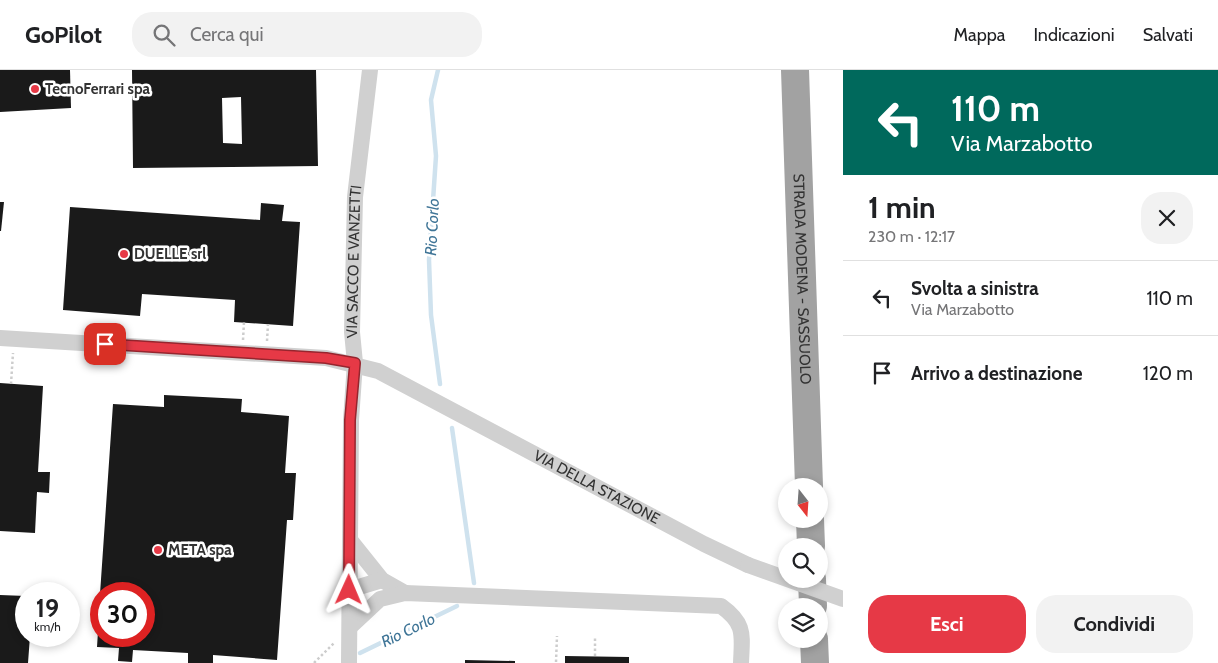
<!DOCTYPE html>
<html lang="it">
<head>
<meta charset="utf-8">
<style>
	body { margin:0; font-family:Cabin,sans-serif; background:#f2f2f2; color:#202124; height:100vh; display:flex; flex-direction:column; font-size:19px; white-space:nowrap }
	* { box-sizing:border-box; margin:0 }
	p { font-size:16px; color:#757577 }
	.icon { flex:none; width:28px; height:28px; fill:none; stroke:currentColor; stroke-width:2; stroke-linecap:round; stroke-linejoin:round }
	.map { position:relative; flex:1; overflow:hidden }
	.details { display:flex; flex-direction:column; background:#fff; width:375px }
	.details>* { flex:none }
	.hud { background:#00695c; color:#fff; overflow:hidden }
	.needle { width:32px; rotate:163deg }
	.tools { position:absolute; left:778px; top:408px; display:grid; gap:10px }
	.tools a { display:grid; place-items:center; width:50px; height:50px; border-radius:50%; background:#fff; box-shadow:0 2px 8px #0003; font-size:25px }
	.speed { position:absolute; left:15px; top:512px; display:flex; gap:10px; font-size:25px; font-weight:700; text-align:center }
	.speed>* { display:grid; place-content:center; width:65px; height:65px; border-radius:50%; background:#fff; box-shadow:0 2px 8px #0003; line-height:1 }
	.speed small { font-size:12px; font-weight:400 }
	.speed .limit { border:8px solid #d22; background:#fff; color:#111 }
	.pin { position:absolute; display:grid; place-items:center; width:42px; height:42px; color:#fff; margin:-21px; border-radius:10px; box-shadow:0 2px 8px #0006 }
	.me { position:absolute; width:55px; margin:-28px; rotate:1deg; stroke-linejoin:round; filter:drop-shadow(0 0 4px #0008) }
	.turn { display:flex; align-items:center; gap:18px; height:105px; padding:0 25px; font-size:22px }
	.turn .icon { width:65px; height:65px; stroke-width:2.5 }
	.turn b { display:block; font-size:35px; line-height:42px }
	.round { display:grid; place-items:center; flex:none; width:52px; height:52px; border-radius:20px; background:#f2f2f2 }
	.overview { display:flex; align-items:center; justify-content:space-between; height:85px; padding:0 25px }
	h1 { font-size:30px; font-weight:800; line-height:38px }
	.button { display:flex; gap:10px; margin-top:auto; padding:10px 25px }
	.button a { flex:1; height:58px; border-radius:20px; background:#e63946; color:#fff; font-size:20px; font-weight:800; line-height:58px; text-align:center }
	.button a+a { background:#f2f2f2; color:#202124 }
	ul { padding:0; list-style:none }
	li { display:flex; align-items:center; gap:15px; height:75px; padding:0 25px; border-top:1px solid #e0e0e0 }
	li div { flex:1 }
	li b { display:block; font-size:19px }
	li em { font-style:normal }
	header { display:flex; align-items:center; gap:30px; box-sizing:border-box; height:70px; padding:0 25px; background:#fff; border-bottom:1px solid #e0e0e0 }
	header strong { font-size:24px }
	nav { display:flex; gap:28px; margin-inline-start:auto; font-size:18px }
	.search { width:350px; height:45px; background:#f2f2f2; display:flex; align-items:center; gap:12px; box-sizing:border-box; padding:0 18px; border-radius:20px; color:#757577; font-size:19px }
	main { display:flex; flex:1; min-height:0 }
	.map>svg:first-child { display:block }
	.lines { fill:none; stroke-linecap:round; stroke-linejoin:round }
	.stream { stroke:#cfe2ee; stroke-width:4.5 }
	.building { fill:#1a1a1a; fill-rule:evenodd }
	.path { stroke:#cdcdcd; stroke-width:2.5; stroke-dasharray:2.5 2.5; stroke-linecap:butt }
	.minor { stroke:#d0d0d0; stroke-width:16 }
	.trunk { stroke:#a2a2a2; stroke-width:28 }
	.minor-bridge { stroke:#d0d0d0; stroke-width:16 }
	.route-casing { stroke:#96252e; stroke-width:12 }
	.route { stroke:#e63946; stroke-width:9 }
	.poi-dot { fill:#e63946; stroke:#fff; stroke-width:2 }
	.labels { text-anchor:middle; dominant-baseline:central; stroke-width:5; stroke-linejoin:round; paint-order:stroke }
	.poi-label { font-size:15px; font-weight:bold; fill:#333; stroke:#fff; text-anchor:start }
	.street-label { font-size:15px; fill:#333; stroke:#fff }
	.water-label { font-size:16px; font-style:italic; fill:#3f7597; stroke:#fff }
</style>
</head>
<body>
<header>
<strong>GoPilot</strong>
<div class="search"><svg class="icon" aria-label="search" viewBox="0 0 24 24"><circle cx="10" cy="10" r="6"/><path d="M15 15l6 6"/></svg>Cerca qui</div>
<nav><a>Mappa</a><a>Indicazioni</a><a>Salvati</a></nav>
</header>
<main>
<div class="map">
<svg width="843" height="593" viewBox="0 0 843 593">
	<rect width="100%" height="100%" fill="#fff"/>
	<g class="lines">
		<g class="stream">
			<path d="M438,0L431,30L436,86L429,190L431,245L440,314"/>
			<path d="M452,358L474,513"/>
			<path d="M360,583L457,536"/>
		</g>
	</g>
	<g class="building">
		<path d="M0,0H70L71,38L0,42Z"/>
		<path d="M132,0H316L318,96L133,98ZM241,27L242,74L223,73L222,28Z"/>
		<path d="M0,132H4L1,161H0Z"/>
		<path d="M261,133L284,135L282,151L300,152L293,256L234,252L235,230L142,224L140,246L63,240L70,137L260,150Z"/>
		<path d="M0,313L43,316L38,402H50L49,423L37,422L35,463L0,461Z"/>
		<path d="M164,325L242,329L241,342L289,346L285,403H296L293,450H287L277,590L213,585V593H188V583L133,580L132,592L118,591L119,578L97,577L100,531L101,566H144V524H100L113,334L164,337Z"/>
		<path d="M0,525L26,526V566H30L28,593H0Z"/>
		<path d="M565,586L629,587V593H565Z"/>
		<path d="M465,590L515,591V593H465Z"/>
	</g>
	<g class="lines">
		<g class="path">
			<path d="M243,270L244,252"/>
			<path d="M267,271L268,254"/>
			<path d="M11,314L13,283"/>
			<path d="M595,586V568"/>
			<path d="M556,592L557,566"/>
			<path d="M314,593L335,572"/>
		</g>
		<g class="minor">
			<path id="s1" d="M0,268L326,288L378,301L704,474L748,495"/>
			<path d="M350,470L382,510L405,523"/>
			<path d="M349,520L382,510"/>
			<path d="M350,557L380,529L405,523L721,536C746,554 742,565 741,593"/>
			<path id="s2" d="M349,593L351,350L355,293L352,262L355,127L370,0"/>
		</g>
		<g class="trunk">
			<path id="s3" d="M795,0L809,416"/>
			<path d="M810,449L811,476"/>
			<path d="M812,509L813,536"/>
			<path d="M814,569L815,593"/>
		</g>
		<path class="minor-bridge" d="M748,495L843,529"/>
	</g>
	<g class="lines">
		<g class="route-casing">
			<path id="route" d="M105,274L326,288L355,293L350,350L349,520"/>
		</g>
		<use href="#route" class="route"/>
	</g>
	<g class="poi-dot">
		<circle cx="35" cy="19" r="5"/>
		<circle cx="124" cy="184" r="5"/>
		<circle cx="158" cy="480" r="5"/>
	</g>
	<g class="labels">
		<g class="poi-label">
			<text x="45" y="19">TecnoFerrari spa</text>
			<text x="134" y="184">DUELLE srl</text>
			<text x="168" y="480">META spa</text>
		</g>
		<g class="street-label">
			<text stroke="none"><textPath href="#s2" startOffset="402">VIA SACCO E VANZETTI</textPath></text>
			<text stroke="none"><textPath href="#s3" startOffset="209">STRADA MODENA - SASSUOLO</textPath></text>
			<text stroke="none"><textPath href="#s1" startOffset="628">VIA DELLA STAZIONE</textPath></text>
		</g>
		<g class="water-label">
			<text transform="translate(432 157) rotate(-87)">Rio Corlo</text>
			<text transform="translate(408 560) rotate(-26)">Rio Corlo</text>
		</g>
	</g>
</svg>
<div class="tools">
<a><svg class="needle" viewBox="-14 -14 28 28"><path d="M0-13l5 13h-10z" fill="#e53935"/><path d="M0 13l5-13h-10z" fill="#757577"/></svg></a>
<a><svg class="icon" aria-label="search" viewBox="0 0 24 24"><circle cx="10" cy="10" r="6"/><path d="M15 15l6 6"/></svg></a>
<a><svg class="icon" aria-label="layers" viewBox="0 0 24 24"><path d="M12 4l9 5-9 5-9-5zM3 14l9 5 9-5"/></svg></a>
</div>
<div class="speed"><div>19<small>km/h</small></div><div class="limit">30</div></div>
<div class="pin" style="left:105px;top:274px;background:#d93025"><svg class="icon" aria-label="arrive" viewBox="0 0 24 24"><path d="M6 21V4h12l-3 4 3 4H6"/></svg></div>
<svg class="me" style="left:349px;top:520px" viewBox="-20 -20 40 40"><path d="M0-17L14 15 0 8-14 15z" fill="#e63946" stroke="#fff" stroke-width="4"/></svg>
</div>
<section class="details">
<div class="hud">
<div class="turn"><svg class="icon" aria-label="left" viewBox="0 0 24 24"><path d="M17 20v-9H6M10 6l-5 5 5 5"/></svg><div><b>110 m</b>Via Marzabotto</div></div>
</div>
<div class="overview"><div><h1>1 min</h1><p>230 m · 12:17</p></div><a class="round"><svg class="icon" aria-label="close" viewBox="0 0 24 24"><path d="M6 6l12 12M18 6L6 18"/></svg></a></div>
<ul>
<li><svg class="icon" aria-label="left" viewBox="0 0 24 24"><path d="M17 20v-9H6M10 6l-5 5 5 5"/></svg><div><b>Svolta a sinistra</b><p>Via Marzabotto</p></div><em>110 m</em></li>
<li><svg class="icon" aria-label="arrive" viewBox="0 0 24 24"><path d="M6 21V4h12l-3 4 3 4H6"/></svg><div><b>Arrivo a destinazione</b></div><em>120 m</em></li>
</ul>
<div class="button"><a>Esci</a><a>Condividi</a></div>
</section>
</main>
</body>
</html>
